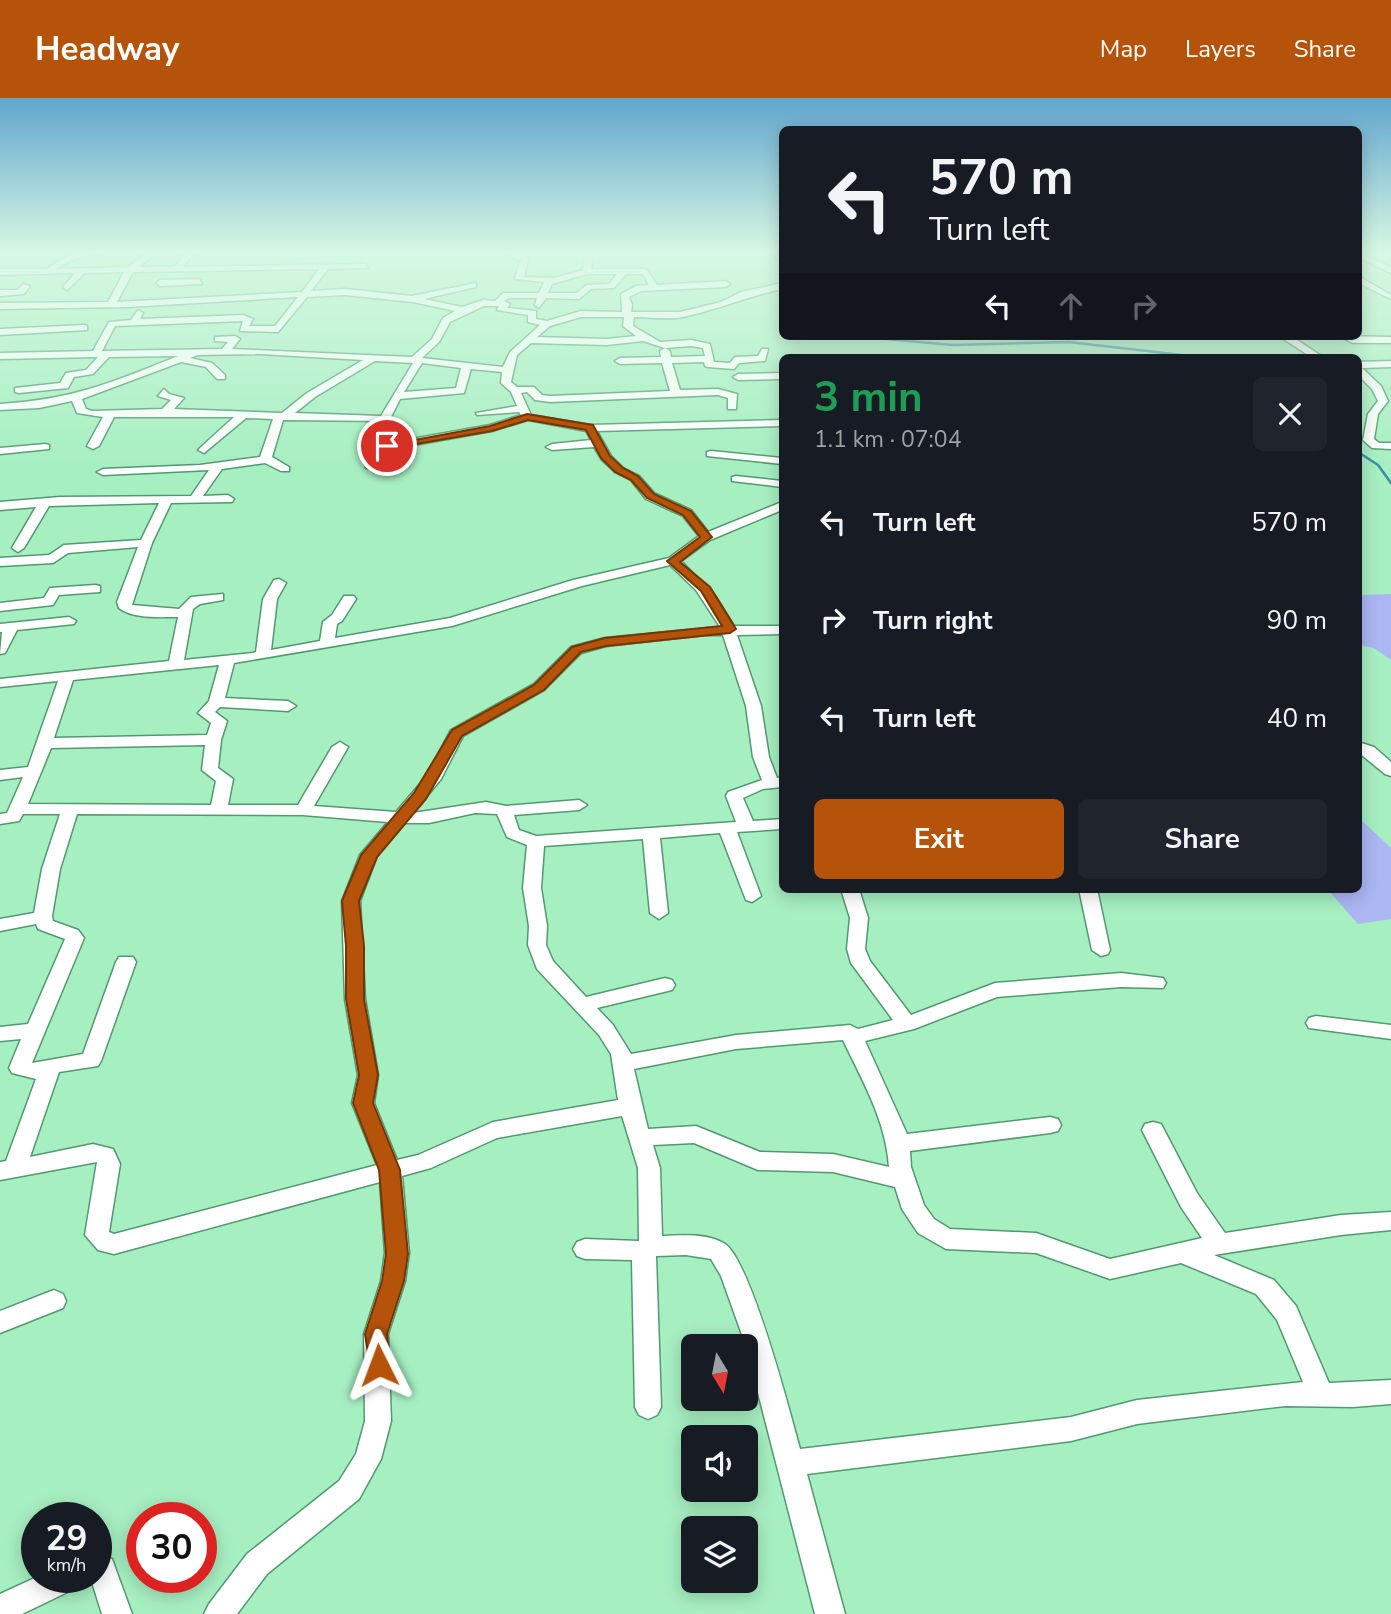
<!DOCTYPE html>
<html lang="en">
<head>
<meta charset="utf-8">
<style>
	body { margin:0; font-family:"Nunito Sans",sans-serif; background:#20242c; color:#f1f3f6; height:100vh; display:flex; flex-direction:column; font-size:26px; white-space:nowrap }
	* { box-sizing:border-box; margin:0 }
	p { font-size:23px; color:#9ea1a6 }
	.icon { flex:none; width:38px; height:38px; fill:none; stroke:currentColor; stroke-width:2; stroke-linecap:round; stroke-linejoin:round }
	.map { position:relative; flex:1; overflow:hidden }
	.side { position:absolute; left:779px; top:256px; width:583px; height:539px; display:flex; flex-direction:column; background:#171b24; border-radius:10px; box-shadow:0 4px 18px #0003 }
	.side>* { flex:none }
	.banner { position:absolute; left:779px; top:28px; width:583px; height:214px; border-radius:10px; box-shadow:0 4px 18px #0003; background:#171b24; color:#f1f3f6; overflow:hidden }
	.needle { width:46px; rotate:170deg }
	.fabs { position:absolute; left:681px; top:1236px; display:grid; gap:14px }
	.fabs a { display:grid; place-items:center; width:77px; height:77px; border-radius:10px; background:#171b24; box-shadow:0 4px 18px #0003; font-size:35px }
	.speed { position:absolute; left:21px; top:1404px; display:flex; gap:14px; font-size:35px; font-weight:700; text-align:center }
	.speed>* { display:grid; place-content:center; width:91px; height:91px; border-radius:50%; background:#171b24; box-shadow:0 4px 18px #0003; line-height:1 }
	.speed small { font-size:18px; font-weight:400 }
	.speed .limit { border:10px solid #d22; background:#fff; color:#111 }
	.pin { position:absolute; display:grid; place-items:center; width:60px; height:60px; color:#fff; margin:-30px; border:4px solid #fff; border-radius:50%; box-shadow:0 2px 7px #0007 }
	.me { position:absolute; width:77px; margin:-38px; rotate:357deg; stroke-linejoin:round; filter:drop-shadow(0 0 5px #0008) }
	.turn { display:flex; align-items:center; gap:24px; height:147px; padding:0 35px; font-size:32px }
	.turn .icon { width:91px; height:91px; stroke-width:2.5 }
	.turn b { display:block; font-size:49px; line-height:60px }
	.lanes { display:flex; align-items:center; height:66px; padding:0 35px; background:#0003; justify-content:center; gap:35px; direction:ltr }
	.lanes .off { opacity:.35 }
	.round { display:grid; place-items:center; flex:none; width:74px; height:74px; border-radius:10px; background:#20242c }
	.overview { display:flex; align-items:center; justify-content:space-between; height:119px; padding:0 35px }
	h1 { font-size:42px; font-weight:700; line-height:52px; color:#1e9e55 }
	.cta { display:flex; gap:14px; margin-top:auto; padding:14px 35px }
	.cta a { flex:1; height:80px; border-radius:10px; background:#b45309; color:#fff; font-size:28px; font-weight:700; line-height:80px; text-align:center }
	.cta a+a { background:#20242c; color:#f1f3f6 }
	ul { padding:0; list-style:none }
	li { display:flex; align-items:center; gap:21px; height:98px; padding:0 35px }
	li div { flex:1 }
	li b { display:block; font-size:26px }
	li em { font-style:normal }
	header { display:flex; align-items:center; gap:42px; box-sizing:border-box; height:98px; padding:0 35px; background:#b45309; color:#fff }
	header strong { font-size:33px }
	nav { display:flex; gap:38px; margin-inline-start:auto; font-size:24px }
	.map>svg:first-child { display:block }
	.green { fill:#abb6f3 }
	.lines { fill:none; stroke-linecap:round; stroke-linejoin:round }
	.stream { stroke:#3592a8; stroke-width:2.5 }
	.minor-casing { stroke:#529970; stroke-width:3 }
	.minor { fill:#fff; fill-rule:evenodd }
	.route { fill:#b45309; stroke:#753606; stroke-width:2 }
</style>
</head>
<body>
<header>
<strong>Headway</strong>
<nav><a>Map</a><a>Layers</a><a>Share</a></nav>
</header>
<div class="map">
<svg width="1391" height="1516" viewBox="0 0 1391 1516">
	<rect width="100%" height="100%" fill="#a6efc1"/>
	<g class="green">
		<path d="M1391,496V562L1374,550L1358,547V497Z"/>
		<path d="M1358,719L1391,750V821L1358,826L1327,791H1358Z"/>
	</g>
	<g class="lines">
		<g class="stream">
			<path d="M768,155L782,165"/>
			<path d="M852,238L953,247L1069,244L1199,259"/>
			<path d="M1358,354L1378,367L1391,385"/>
		</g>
		<g class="minor-casing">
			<g id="minor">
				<path d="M84,155H101L74,161L55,171L128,169L147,155H156L139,169H174L186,155H194L183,169L365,166L368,170L328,171L311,193L345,191L412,198L476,185V189L424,201L462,209L483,202L495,203L503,195H539L544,184L515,181L520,162L512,160V155H520L528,161L524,179L554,180L583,172L585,155H593L591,171H646L657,187L726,183L730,186L726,189L641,193L629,199L632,207L631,214H680L721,204L741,194L782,185V191C748,198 718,212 683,219C668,222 650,219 634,219L633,228L660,244L691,242L710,246L714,264L730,265L735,259L758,258L762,251H768L765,263L739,265L734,271L708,269L705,268L704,264L672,265L680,292L718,291L737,296L736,311H728V300L718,297L550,304L535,302L527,294L521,295L531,317L590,327L782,322V328L597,333L611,358L623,370L639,378L654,395L691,412L708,434L782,404V412L710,442L681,463L716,499L734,528H782V536L737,537L761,608L769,659L777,680L782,679V689L763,691L743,700L753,723L782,721V731L737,734L761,798L752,804L746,802L720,735L660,740L668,815L659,821L650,815L643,741L544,748L541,790L547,828L546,847L553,863L586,899L665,880L672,882L675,887L672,892L597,910L613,927L631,956L736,937L850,927L858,931L893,922L851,865L847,851L850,820L841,791H859L868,820L865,851L870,863L911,917L995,885L1121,875L1163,880L1166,885L1163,890L1121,889L997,899L914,931L865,943L907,1036L1050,1019L1058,1021L1061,1027L1058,1033L1050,1035L910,1053L911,1069L924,1107L934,1121L950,1131L1036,1135L1110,1161L1202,1140L1181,1109L1142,1032L1145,1026L1153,1024L1161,1026L1197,1095L1225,1135L1341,1117L1391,1114V1132L1341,1137L1214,1157L1274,1182L1296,1208L1329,1285L1391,1282V1306L1353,1309L1285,1308L1137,1326L1071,1343L807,1376L845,1516H815L746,1248L721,1178L711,1161L686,1157L656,1158L661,1309L657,1317L648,1321L639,1317L635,1309L632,1162L585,1161L577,1158L573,1151L577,1144L585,1141L639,1143L638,1070L622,1018L497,1040L431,1070L402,1078L409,1155L405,1183L388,1236L391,1323L381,1361L359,1401L267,1476L237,1516H204L209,1506L247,1456L339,1383L356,1356L365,1323L364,1236L381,1183L385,1155L380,1084L114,1156L98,1152L85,1137L97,1064L0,1082V1064L6,1063L36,981L12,975L9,970L21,941L0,943V929L28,926L65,841L38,831L36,826L0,833V821L34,815L42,771L60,716H23L19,723L0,726V716L7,715L23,679L0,682V672L28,669L58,583L0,589V581L169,563L178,519C160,519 133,521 119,510L117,504L138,449L68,455L53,465L0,468V460L49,457L64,447L141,442L159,405L49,408L24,450L18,454L12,450L36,409L0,412V404L60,399L191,398L209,372L103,377L97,374L103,371L200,367L260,359L273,321L246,320L204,355L198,352L200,350L234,319H114L99,348L93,351L87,348L103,319L77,315L72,303L39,310L0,312V306C71,302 114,284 178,258L109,259L93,276L74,279L68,290L19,295L15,294V290L60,285L66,275L86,272L98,259L0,261V255L93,253L109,224L131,222L138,212L143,215L140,221L243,217L253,221L249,228H275L298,199L128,209L0,211V205L108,204L124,174L85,175L67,192L63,189L75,175L0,177V171H46L69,157ZM319,171L302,194L117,204L133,174ZM587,176H617L609,186L586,187L577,195H548L552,186ZM626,176H643L649,187L636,188L621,196L622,214L581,213L547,223L536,221V213L507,210L510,206L504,203L509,200H537L535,207L539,210L546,200L579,201L591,191L614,190ZM345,197L413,204L455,213L443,220L432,241L412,259L232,251L240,241L235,238L215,239V243L228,244L222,251L102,253L115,228L243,223L240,233L278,234L307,199ZM484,208H499L497,212L528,217V224L540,227L510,254L503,269L422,260L439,244L450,224ZM581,219H624L623,228L636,238L607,241L537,239L550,228ZM643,243L665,250L660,253L661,259L620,260L615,263L620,266L662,265L670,293L550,298L542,297L534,289H517L511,284L517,257L531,245L607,247ZM691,248L703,250L705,258L671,259L670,253L665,250ZM260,256L363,262L307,295L282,315L174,311L184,300L169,296L164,291L158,298L171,302L162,311L92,313L86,311L82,301L181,264L206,269L217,281H225V277L212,265L190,260L198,257ZM375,263L413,265L381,318L295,315L315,299ZM422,265L461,270L456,290L404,294ZM471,271L502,274L501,285L511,294L517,308L476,315L477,317L519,314L521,317L490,327L378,347L364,360L366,370H374L376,361L386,352L492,333L528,322L586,333L591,342L552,346L546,349L552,352L594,349L602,362L615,374L631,382L646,401L683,418L699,438L669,460L573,482L450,520L335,540L337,526L342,523L356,501L354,498H344L332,517L323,524L320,543L271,552L277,501L286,485L279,481L274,482L263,501L256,554L253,555L184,562L193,511L200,506L223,502V496L191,499L179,511L132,507L152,445L171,405L232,404L234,401L228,397L203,398L222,371L265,365L281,373H289V369L272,359L283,322L389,323L400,301L464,295ZM670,467L696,492L720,529L605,540L571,549L534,586L451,632L426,679L396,714L314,708L348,649L340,644L332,649L298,707H228L233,681L218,670L221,642L227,623L215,614L220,609L288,613L296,608L288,603L225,600L234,565L452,528L582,488ZM703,537H723L746,608L753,659L762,682L728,694L726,698L736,724L536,738L519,732L514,717L579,712L587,707L579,702L506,708L486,704L413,715L441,681L463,638L544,592L581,555L606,548ZM219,567L209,603L198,615L211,625L207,637L54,640L73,582ZM205,647L202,672L216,683L211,707L28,706L51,650ZM475,715L497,716L507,739L527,747L523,790L529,828L528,847L537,871L599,937L611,956L618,1002L493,1024L418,1057L397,1062L374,1005L378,977L365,901L360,803L377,758L405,725H429ZM77,716L303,717L388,724L360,757L342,803L345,901L358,977L352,1005L377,1067L114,1136L109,1134L120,1066L113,1051L93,1046L30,1059L59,974L98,968L101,963L136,864L133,859H119L116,864L83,956L32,965L84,840L78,832L53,823L52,818L60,771ZM843,942C863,984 886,1023 889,1069L833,1056L760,1054L696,1028L648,1031L634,971L736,951ZM694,1045L758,1072L833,1074L895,1089L902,1111L918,1135L946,1151L1036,1155L1110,1181L1181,1165L1256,1196L1277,1222L1303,1284L1137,1302L1071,1319L800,1351C790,1314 751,1164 725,1146C709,1135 681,1137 662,1138L660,1070L653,1047Z"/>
				<path d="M1358,155L1391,169V175L1358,159Z"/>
				<path d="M1358,178L1391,197V201L1358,185Z"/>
				<path d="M199,181L202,186L160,188L156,185L160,182Z"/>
				<path d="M23,186L30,188L24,196L0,198V192H18Z"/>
				<path d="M84,227L87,228V232L0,237V231Z"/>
				<path d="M1279,238H1291L1323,259H1311Z"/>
				<path d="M1339,238L1391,239V245H1353Z"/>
				<path d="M1391,263V269L1362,270L1381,288L1388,303L1378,316L1374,341L1379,345H1391V351L1372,350L1363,342L1368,316L1378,303L1372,291L1358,277V264Z"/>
				<path d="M782,275V281L738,282L733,279L738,276Z"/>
				<path d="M45,346L49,347V351L0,356V350Z"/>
				<path d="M711,353L782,360V366L707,358V354Z"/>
				<path d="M736,378L782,383V389L732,383V379Z"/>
				<path d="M95,487L100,488V494L59,497L53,507L0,513V505L44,500L50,490Z"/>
				<path d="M69,519L76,523L74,526L17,532L5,555L0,556L2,534H0V526Z"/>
				<path d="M1358,644L1374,649L1391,664V678L1385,676L1358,654Z"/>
				<path d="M1079,791H1097L1110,852L1108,856L1101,858L1092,852Z"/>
				<path d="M1316,918L1391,927V941L1309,930L1306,925L1309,920Z"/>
				<path d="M54,1192L63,1196L66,1203L63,1210L0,1235V1213Z"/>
				<path d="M96,1455L112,1461L132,1516H102L91,1481L86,1479H96Z"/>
				<path d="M37,1479H82L78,1489L22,1516H0V1496Z"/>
			</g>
		</g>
		<use href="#minor" class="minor"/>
	</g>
	<linearGradient id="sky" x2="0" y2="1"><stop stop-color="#60a6ce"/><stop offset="0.42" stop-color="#d7f8e3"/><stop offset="1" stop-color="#d7f8e3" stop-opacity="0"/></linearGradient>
	<rect width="1391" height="367" fill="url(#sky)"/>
	<path class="route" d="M527,316L593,327L610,358L623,370L638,378L654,396L691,413L712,439L680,464L710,489L736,531L730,535L606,548L581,554L544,592L462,638L426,701L377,759L359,803L364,848V901L378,977L373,1005L400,1072L408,1156L404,1183L387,1236L390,1267L387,1274L379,1277L371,1274L365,1236L382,1183L386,1156L379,1072L353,1005L359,977L346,901V848L342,803L361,757L414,695L452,632L534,587L572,549L605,540L722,528L701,493L667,463L700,439L683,417L647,400L631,382L615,374L601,360L586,332L528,322L492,333L387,351L382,348L490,328Z"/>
</svg>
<div class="fabs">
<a><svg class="needle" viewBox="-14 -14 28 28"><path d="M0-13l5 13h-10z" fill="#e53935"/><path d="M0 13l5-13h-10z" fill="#9ea1a6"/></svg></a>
<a><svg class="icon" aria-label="sound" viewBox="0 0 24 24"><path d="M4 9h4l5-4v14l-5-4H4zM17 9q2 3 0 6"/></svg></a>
<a><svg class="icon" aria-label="layers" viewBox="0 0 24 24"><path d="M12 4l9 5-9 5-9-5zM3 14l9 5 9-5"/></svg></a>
</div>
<div class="speed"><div>29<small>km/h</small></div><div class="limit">30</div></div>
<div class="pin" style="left:387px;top:348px;background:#d93025"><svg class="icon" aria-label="arrive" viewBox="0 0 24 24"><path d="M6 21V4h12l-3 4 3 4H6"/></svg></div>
<svg class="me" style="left:379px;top:1267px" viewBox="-20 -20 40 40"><path d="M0-17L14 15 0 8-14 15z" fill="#b45309" stroke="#fff" stroke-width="4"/></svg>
<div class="banner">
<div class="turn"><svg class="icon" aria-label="left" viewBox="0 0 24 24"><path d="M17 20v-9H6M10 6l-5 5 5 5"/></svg><div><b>570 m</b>Turn left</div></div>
<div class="lanes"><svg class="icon" aria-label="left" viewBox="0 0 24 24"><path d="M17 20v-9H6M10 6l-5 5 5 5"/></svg><svg class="icon off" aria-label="ahead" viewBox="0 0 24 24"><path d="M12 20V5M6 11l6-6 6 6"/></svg><svg class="icon off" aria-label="right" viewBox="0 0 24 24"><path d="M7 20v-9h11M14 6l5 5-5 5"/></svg></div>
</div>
<section class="side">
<div class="overview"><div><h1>3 min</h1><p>1.1 km · 07:04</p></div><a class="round"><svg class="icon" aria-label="close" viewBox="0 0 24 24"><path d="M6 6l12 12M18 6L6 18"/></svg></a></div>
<ul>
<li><svg class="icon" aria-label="left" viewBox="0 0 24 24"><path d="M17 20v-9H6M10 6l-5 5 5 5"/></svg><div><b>Turn left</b></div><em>570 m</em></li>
<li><svg class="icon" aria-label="right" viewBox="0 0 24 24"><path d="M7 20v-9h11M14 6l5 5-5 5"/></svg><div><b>Turn right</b></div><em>90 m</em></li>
<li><svg class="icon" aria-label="left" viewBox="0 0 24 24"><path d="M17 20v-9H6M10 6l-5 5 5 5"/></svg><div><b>Turn left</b></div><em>40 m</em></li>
</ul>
<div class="cta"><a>Exit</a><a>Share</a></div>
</section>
</div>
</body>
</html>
